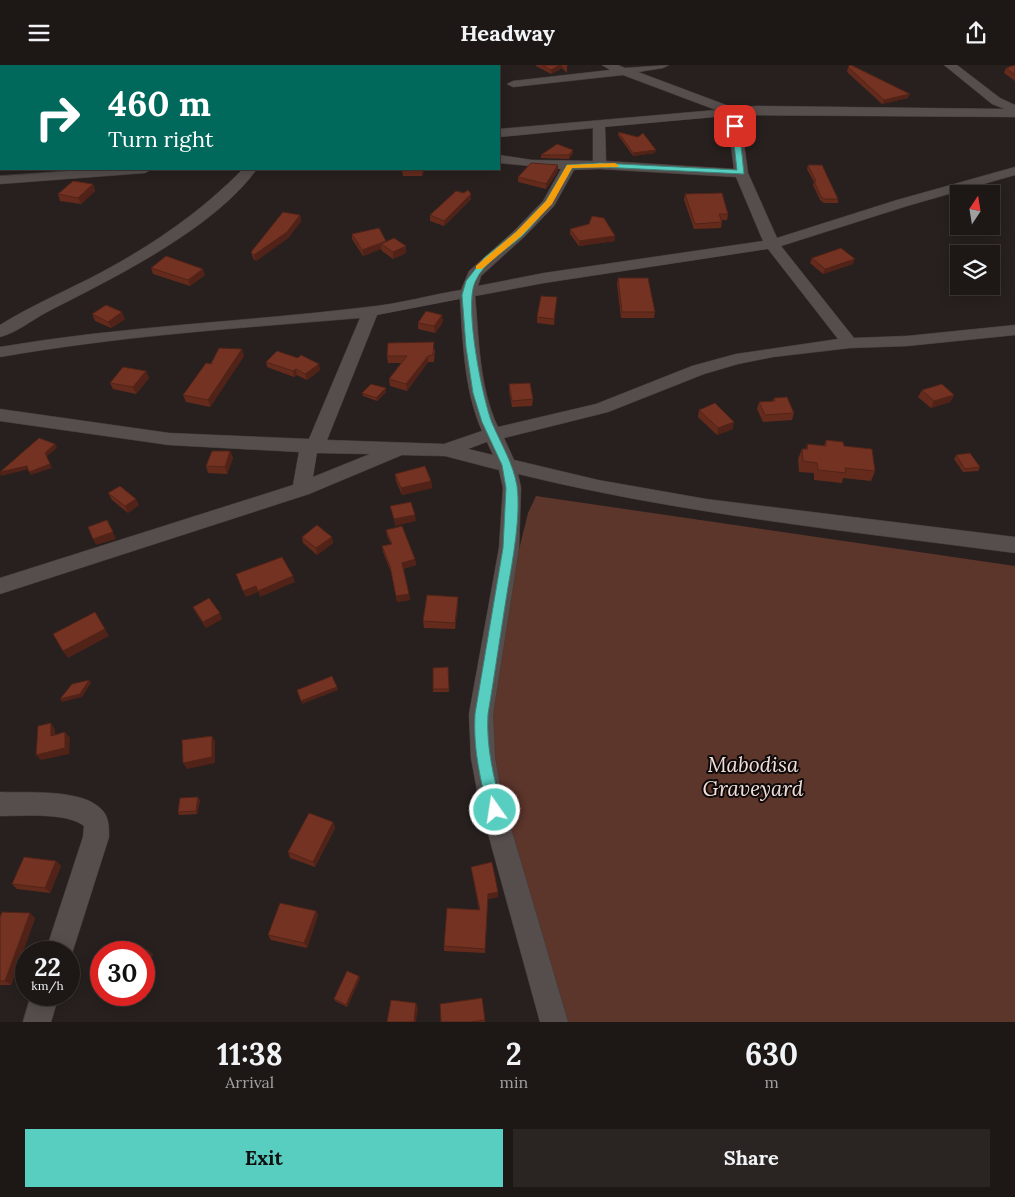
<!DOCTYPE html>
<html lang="en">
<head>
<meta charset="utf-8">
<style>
	body { margin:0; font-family:Lora,serif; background:#2a2523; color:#f1f3f6; height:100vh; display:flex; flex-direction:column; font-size:19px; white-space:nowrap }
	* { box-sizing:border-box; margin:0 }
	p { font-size:16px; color:#a0a0a1 }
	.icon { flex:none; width:28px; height:28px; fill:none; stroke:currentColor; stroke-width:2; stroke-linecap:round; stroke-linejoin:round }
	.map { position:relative; height:957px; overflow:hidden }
	.sheet { display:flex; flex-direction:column; background:#1d1816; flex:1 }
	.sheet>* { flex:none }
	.top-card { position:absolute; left:0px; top:0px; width:500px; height:105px; box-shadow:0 2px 12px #0003,0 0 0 1px #3b3735; background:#00695c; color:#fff; overflow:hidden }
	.needle { width:32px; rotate:12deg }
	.buttons { position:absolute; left:950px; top:120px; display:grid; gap:10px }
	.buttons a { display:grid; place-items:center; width:50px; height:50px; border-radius:0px; background:#1d1816; box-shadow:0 2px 12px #0003,0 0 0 1px #3b3735; font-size:25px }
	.speed { position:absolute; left:15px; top:876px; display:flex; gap:10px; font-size:25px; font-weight:700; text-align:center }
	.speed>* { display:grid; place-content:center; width:65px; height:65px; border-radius:50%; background:#1d1816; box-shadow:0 2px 12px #0003,0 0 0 1px #3b3735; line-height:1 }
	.speed small { font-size:12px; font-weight:400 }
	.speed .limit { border:8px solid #d22; background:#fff; color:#111 }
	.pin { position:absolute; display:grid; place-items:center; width:42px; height:42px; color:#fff; margin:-21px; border-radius:10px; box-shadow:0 2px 8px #0006 }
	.me { position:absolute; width:55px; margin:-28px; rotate:347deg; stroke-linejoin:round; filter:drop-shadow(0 0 4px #0008) }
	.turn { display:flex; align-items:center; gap:18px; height:105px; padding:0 25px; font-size:22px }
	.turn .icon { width:65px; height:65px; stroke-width:2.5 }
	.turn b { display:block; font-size:35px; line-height:42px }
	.eta { display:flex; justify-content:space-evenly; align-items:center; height:85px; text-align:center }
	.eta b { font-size:30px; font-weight:700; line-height:35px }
	.action { display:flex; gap:10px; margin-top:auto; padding:10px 25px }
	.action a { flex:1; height:58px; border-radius:0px; background:#58cec0; color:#111; font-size:20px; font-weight:700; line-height:58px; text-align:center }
	.action a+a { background:#2a2523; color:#f1f3f6 }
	header { display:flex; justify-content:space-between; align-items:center; height:65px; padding:0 25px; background:#1d1816; font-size:22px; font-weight:700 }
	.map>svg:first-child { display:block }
	.green { fill:#5c352b }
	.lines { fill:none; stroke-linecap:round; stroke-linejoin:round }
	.minor-casing { stroke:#423c3a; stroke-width:1 }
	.minor { fill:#564e4c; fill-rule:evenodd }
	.wall { fill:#642b1d }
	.shaded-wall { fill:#512318 }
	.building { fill:#743222; stroke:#512318 }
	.route { fill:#58cec0; stroke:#39867d }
	.slow { fill:#f59e0b }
	.labels { text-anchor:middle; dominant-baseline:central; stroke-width:4; stroke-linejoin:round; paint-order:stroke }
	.near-park-label { font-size:21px; font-style:italic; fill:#f4ded9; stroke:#0e0a0a }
</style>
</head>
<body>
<header><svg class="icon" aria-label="menu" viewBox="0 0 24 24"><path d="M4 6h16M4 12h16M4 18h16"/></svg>Headway<svg class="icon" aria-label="share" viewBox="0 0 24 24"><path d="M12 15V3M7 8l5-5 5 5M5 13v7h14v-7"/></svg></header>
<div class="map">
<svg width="1015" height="957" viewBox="0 0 1015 957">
	<rect width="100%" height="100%" fill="#27201e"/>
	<path class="green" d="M536,431L1015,501V957H566L485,672L495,582L528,448Z"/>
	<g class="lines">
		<g class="minor-casing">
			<g id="minor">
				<path d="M46,0H58V1H47Z"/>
				<path d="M272,0H285L286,1H273Z"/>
				<path d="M602,0H618L625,3L669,0L663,3L638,7L734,43L756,41L1005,44L992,39L944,0H957L1000,33L1015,40V52L740,50L748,108L777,173L897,135L1015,102V110L907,141L781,181L854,273L907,271L1015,260V270L907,281L850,283L773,292L738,299L704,309L608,347L504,373L514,395L598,415L706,434L1015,472V488C848,466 682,449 518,409L521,423L519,483L493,649L495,693L503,736L568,957H540L479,736L471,693L469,649L499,483L503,423L499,405L445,391L402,390L309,429L0,529V513L293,420L299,387L169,380L0,356V344L169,368L309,374L360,253C240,263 119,271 0,292V282C122,261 245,257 368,242C399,239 430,230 461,225L469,206L514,166L543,136L561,104L499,98V90L532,95L593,96V63L499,72V64L716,45L623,10L513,22L507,19L513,16L610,5ZM727,51L734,104L606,96L605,62ZM600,104L736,112L763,176L544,208L478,221L481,211L524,172L554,141L574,105ZM768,184L838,274L736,289L692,301L596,339L498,362C479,322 479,274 475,231L544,218ZM460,234C463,278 464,325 482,366L444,379L327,375L377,250ZM487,377L493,390L468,384ZM317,388L370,389L313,412Z"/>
				<path d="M96,104H152L145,108L0,119V111Z"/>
				<path d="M243,104H257C213,165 113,213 47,247C32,255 16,268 0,272V260C32,240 68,225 102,207C154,179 202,146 243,104Z"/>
				<path d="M0,727C26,728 85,723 103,746C109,753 109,763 109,772L69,898V888H45L83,772L84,761C67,747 22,751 0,751Z"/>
				<path d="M31,930H59L51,957H23Z"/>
			</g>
		</g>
		<use href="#minor" class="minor"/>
	</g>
	<g class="wall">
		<path d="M536,0H568L567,1V8L562,3L551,9L536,1Z"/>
		<path d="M1015,0V16L1004,8L1006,3Z"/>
		<path d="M848,2L908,33L882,39L847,7Z"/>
		<path d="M618,67L655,88L633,91L618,70Z"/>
		<path d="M573,88L569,94L541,93V90Z"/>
		<path d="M808,100L838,134V138H824L820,135L813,120L814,117L807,104Z"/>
		<path d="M425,104L422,111H403L402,105Z"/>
		<path d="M558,106L546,124L518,117V112Z"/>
		<path d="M93,119L95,126L81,139L60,136L58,129Z"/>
		<path d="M471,129V134L444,161L430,156V150Z"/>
		<path d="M685,129L728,149L727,155H721L722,157L721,163L694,164L684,135Z"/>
		<path d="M300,150L301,156L288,173L256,196L253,193L251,187Z"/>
		<path d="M959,151V158L956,157Z"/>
		<path d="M964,161H981L972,166Z"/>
		<path d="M570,164L615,176L579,181L570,169Z"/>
		<path d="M352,169L406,181V188L393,194L382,186L381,184L363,191L352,174Z"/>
		<path d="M812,193L853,199L823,209L810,198Z"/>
		<path d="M151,203L205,210L190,221L153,209Z"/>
		<path d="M618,213L655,247L654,253H621L617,219Z"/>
		<path d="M556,238L554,260L537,258V252Z"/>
		<path d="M92,249L125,254L111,263L95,256Z"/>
		<path d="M443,257L435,268L418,264V258Z"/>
		<path d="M435,284L434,297H428L407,326L390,321L389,314L401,298H388L387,291Z"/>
		<path d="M244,291L210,342L186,337L183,330L211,299Z"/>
		<path d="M298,293L320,305L307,315L297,310L294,312L267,302L266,297Z"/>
		<path d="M146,306L149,313L136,329L113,324L110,318Z"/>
		<path d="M509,319L533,334L532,341L512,342L509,326Z"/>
		<path d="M922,325L954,330L950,337L931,343L918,332Z"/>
		<path d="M386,327L377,336L363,331L362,328Z"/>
		<path d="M774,333L794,348L792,355L763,357L757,344L759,337H772Z"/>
		<path d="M699,345L733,364L717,370L698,352Z"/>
		<path d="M826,375L844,381L875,406L871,416L843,413L842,418L814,415V408L799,407L798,394L802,384H806L807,379L824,381Z"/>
		<path d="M230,386L233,393L227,409L208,408L206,401Z"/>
		<path d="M956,390L980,402L978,406L963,407L954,394Z"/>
		<path d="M395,409L431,416L432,423L402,430L396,416Z"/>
		<path d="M108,428L139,440L128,448L112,435Z"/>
		<path d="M386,465L415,494L416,500L403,504L410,535L397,537L391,507L383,487L382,481L391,479L387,471Z"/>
		<path d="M302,472L333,478L317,490L303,478Z"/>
		<path d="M458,532V539L455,564L424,563L423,556Z"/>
		<path d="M193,542L222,554L206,563L196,548Z"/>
		<path d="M448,602L449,627H433V624Z"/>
		<path d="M200,735L197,749L179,750L178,747Z"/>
		<path d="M333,757L335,763L315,802L290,793L288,787Z"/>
		<path d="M56,796L61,801L50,828L17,824L12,819Z"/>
		<path d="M471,802L498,832L488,834L485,888L444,886V881L479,845Z"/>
		<path d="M316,846L318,850L307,883L271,875L268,870Z"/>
		<path d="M0,852L35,853L11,920H0Z"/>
		<path d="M360,913L347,942L335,936L334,934Z"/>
		<path d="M482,933L485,957H441Z"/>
	</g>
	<g class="shaded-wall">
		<path d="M72,0H105V1H73Z"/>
		<path d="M560,0H562V3L551,9V5Z"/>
		<path d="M910,29L908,33L882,39L884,35Z"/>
		<path d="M573,85V88L569,94V90Z"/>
		<path d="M656,85L655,88L633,91V88Z"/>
		<path d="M558,100V106L546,124V119Z"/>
		<path d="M422,104H425L422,111Z"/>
		<path d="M93,119L95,126L81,139L78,133Z"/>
		<path d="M471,129V134L444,161V156Z"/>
		<path d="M300,150L301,156L288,173L256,196L254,190Z"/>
		<path d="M974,161H981L972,166Z"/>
		<path d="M615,171V176L579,181V176Z"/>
		<path d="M387,177L381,179V184L363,191L362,185Z"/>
		<path d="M406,181V188L393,194V187Z"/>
		<path d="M855,194L853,199L823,209L825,204Z"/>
		<path d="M203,204L205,210L190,221L188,215Z"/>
		<path d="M122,247L125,254L111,263L108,257Z"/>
		<path d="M442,250L443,257L435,268L434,261Z"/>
		<path d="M242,284L244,291L210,342L208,335Z"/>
		<path d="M428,291V297L407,326L406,319Z"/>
		<path d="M319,299L320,305L307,315L305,309Z"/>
		<path d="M296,304L297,310L294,312L293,306Z"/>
		<path d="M146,306L149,313L136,329L133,322Z"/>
		<path d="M386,323V327L377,336L376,333Z"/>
		<path d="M954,330L950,337L931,343L934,336Z"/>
		<path d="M734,357L733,364L717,370L718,363Z"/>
		<path d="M55,379L57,383L47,391L52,403L31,410L29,407L45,388Z"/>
		<path d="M230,386L233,393L227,409L225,402Z"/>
		<path d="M27,401L29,404L1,411L0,408V407Z"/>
		<path d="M431,416L432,423L402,430L401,423Z"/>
		<path d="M136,434L139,440L128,448L125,441Z"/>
		<path d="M415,450L416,456L395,461L394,454Z"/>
		<path d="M107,455L116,474L96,480L93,474Z"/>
		<path d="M332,472L333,478L317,490L316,483Z"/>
		<path d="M415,494L416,500L403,504L402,498Z"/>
		<path d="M293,511L295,517L260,532L258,526Z"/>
		<path d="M256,521L258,527L246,532L243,526Z"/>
		<path d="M409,529L410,535L397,537L396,531Z"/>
		<path d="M458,532V539L455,564V558Z"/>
		<path d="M220,548L222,554L206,563L203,557Z"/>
		<path d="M105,564L109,571L68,593L63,586Z"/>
		<path d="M89,615L91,618L82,632L62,637L60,634Z"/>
		<path d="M337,622L338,625L302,639L301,636Z"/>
		<path d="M51,658L55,664V677L51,671Z"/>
		<path d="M65,667L70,673L69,689L41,695L36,690Z"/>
		<path d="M212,671L215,676V698L187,704L183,698Z"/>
		<path d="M198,732L200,735L197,749L196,746Z"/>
		<path d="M333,757L335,763L315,802L313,797Z"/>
		<path d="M56,796L61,801L50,828L45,823Z"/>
		<path d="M498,827V832L488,834L485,888L488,829Z"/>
		<path d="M316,846L318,850L307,883L304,878Z"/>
		<path d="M30,848L35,853L11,920L5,916Z"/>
		<path d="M148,885L153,889L146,917L144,914V904Z"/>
		<path d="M359,911L360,913L347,942L346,940Z"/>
		<path d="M416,938L418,943L416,957H414Z"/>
	</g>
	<g class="building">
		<path d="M246,0H268L270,1H247Z"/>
		<path d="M542,0H560L551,5Z"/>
		<path d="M850,0H851L910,29L884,35L848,2Z"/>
		<path d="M1015,0V10L1006,3Z"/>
		<path d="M618,67L638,72L643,68L656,85L633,88Z"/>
		<path d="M557,79L573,85L569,90H541Z"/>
		<path d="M531,98L558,100L546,119L518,112Z"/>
		<path d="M808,100H822L838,134H825L821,132L814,116H816Z"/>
		<rect x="402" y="104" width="20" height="1"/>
		<path d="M73,116L93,119L78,133L58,129Z"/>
		<path d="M468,125L471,129L444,156L430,150L456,126L464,128Z"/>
		<path d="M722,128L728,149H719L722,157L695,159L685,129Z"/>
		<path d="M283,147L300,150L287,167L254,190L251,187Z"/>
		<path d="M592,151L604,153L615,171L579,176L570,164L589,159Z"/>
		<path d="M379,163L386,176L362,185L352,169Z"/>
		<path d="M394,173L406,181L393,187L381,179Z"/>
		<path d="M841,183L855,194L825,204L812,193Z"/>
		<path d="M166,191L203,204L188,215L151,203Z"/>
		<path d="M618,213H648L655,247H622Z"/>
		<path d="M541,231L557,232L554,254L537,252Z"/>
		<path d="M106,240L122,247L108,257L92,249Z"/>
		<path d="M426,246L442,250L434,261L418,258Z"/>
		<path d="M434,277L433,290L428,291L406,319L389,314L407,291H387L388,278Z"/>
		<path d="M219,283L242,284L208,335L183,330L206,298L211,299Z"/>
		<path d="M277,286L298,293L301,290L319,299L305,309L296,304L293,306L266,297Z"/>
		<path d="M123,302L146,306L133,322L110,318Z"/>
		<path d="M530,318L533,334L512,336L509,319Z"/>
		<path d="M371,319L386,323L376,333L362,328Z"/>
		<path d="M942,319L954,330L934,336L922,325Z"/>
		<path d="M787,332L794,348L765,350L759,337L775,336L774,333Z"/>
		<path d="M715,338L734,357L718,363L699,345Z"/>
		<path d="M39,373L55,379L45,388L50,399L29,407L27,401L0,407Z"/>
		<path d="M826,375L843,377L844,381L872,384L875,406L845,403L846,408L818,405L817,398L803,396L802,384H808L807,379L826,381Z"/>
		<path d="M212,386H230L225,402L206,401Z"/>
		<path d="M970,388L980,402L965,404L956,390Z"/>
		<path d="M425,401L431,416L401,423L395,409Z"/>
		<path d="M120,421L136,434L125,441L108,428Z"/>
		<path d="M411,437L415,450L394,454L390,441Z"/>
		<path d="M107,455L113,467L93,474L88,462Z"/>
		<path d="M317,460L332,472L316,483L302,472Z"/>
		<path d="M402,461L415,494L402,498L409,529L396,531L390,501L382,481L392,479L386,465Z"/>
		<path d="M282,492L293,511L258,526L256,521L243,526L236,509Z"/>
		<path d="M427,530L458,532L455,558L423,556Z"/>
		<path d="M209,533L220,548L203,557L193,542Z"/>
		<path d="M95,547L105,564L63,586L53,569Z"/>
		<path d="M448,602L449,624H433V603Z"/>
		<path d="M332,611L337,622L301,636L297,625Z"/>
		<path d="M89,615L80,629L60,634L72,619Z"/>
		<path d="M51,658V671L65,667V683L36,690L38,661Z"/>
		<path d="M212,671V692L183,698L182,675Z"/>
		<path d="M198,732L196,746L178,747L180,733Z"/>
		<path d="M309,748L333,757L313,797L288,787Z"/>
		<path d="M24,792L56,796L45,823L12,819Z"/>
		<path d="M492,797L498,827L488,829L485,884L444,881L447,843L480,845L471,802Z"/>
		<path d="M280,838L316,846L304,878L268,870Z"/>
		<path d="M2,847L30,848L5,916H0V852Z"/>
		<path d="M108,884L148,885L144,904V888H107Z"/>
		<path d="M347,906L359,911L346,940L334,934Z"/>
		<path d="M482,933L485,955L471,957H441L440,939Z"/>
		<path d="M391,935L416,938L414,957H387Z"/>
	</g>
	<path class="route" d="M735,59L739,61L744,109L600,102L572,103C558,128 544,149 523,170C507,185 484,196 475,217C464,241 482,332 492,358C501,379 513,398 517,421C521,450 513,493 508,522C501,565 495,607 488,649C486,683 494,713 502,745L500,750L495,752L490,750L488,745C480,713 473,683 475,649L503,483L506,423L502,400L482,357L473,328L466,282L462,230L466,216L484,193L516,167L546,136L567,100L600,98L737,105L732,61Z"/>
	<path class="slow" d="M615,98L619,101L618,102L572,103L552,139L522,170L482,204H476V201L516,167L546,136L567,100Z"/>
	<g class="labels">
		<g class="near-park-label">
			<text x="753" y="699">Mabodisa<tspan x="753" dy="24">Graveyard</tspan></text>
		</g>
	</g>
</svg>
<div class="buttons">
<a><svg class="needle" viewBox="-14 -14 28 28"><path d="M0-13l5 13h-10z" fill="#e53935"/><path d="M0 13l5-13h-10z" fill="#a0a0a1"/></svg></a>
<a><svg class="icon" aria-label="layers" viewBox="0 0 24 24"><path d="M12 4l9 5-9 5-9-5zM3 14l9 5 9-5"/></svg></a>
</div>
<div class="speed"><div>22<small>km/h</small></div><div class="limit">30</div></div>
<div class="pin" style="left:735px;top:61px;background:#d93025"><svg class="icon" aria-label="arrive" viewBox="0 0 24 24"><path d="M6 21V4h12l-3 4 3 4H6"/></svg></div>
<svg class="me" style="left:495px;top:745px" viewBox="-20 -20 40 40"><circle r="17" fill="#58cec0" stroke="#fff" stroke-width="3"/><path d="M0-11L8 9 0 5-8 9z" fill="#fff"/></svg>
<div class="top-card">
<div class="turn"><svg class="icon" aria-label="right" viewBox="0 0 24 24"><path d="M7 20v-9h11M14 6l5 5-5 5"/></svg><div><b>460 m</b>Turn right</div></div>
</div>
</div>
<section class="sheet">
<div class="eta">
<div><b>11:38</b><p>Arrival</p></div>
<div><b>2</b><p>min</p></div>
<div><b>630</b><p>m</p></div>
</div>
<div class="action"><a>Exit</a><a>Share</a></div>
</section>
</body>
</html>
